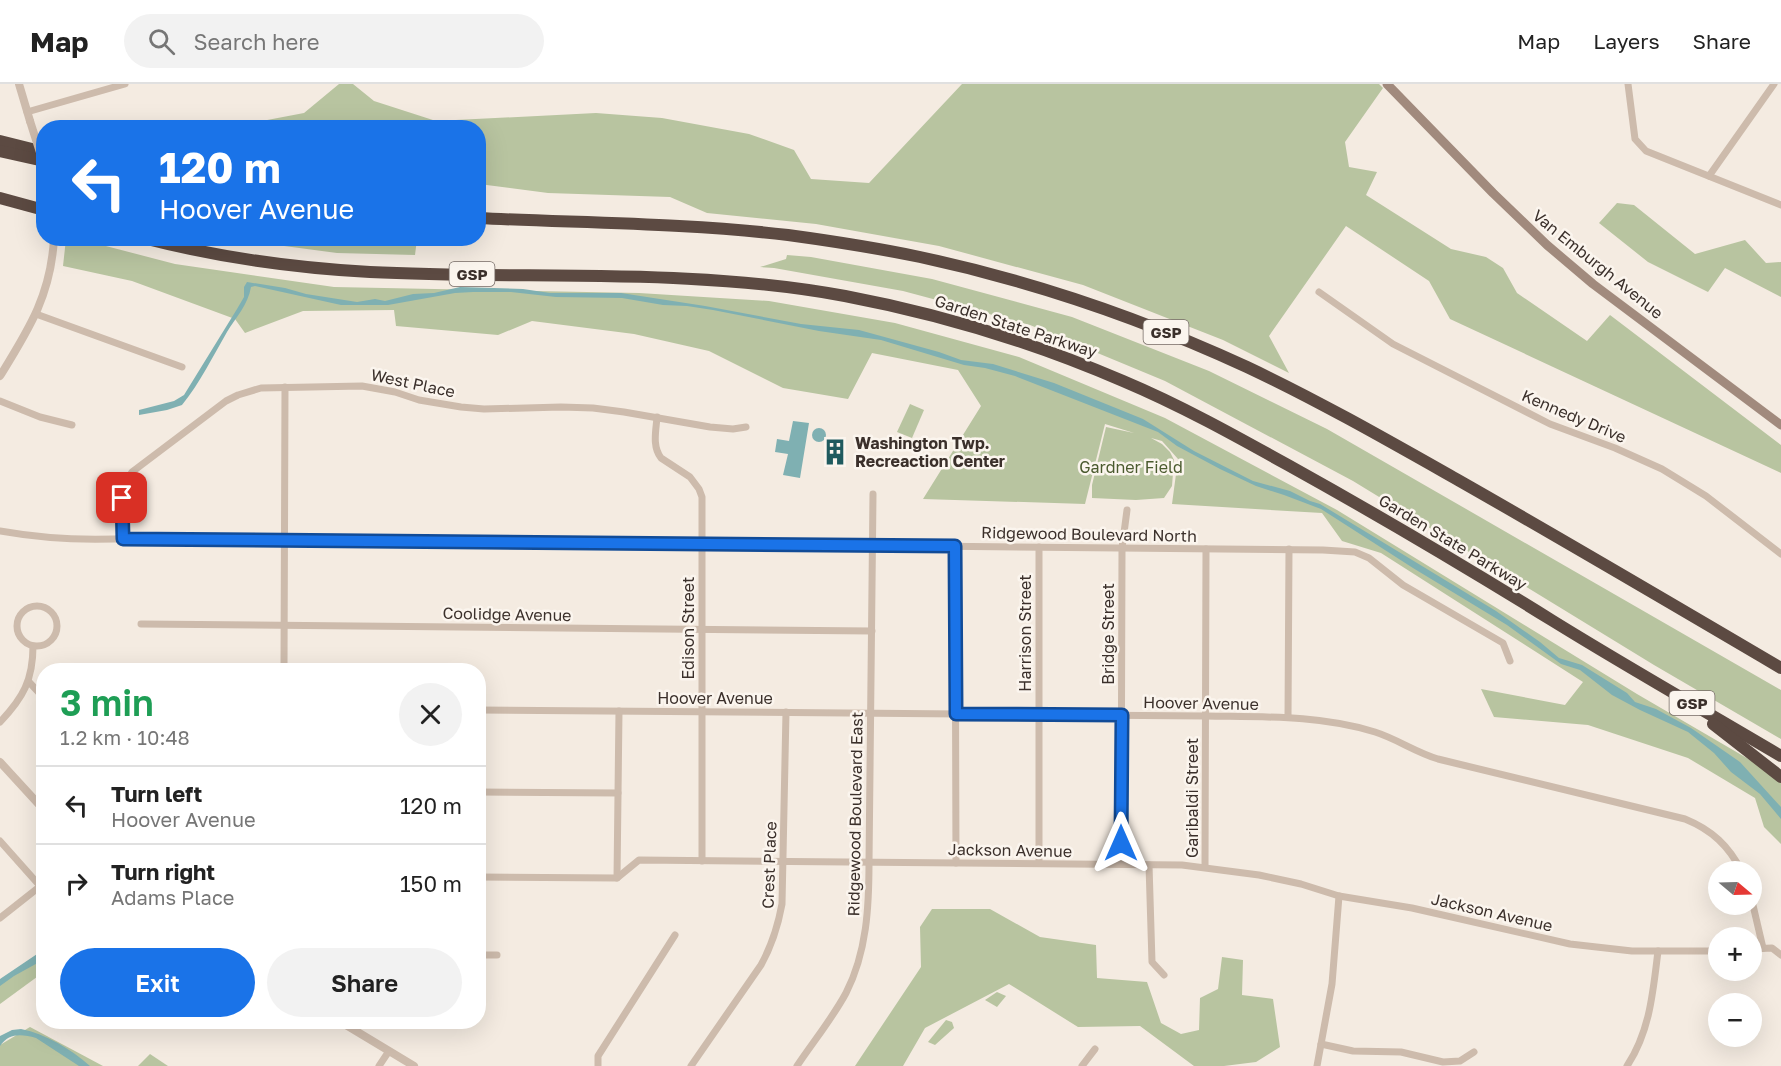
<!DOCTYPE html>
<html lang="en">
<head>
<meta charset="utf-8">
<style>
	body { margin:0; font-family:"Golos Text",sans-serif; background:#f2f2f2; color:#222; height:100vh; display:flex; flex-direction:column; font-size:22px; white-space:nowrap }
	* { box-sizing:border-box; margin:0 }
	p { font-size:20px; color:#767676 }
	.icon { flex:none; width:33px; height:33px; fill:none; stroke:currentColor; stroke-width:2; stroke-linecap:round; stroke-linejoin:round }
	.map { position:relative; flex:1; overflow:hidden }
	.panel { position:absolute; left:36px; top:579px; width:450px; height:366px; display:flex; flex-direction:column; background:#fff; border-radius:24px; box-shadow:0 6px 24px #0002 }
	.panel>* { flex:none }
	.hud { position:absolute; left:36px; top:36px; width:450px; height:126px; border-radius:24px; box-shadow:0 6px 24px #0002; background:#1a73e8; color:#fff; overflow:hidden }
	.needle { width:39px; rotate:109deg }
	.fabs { position:absolute; left:1708px; top:777px; display:grid; gap:12px }
	.fabs a { display:grid; place-items:center; width:54px; height:54px; border-radius:50%; background:#fff; box-shadow:0 6px 24px #0002; font-size:30px }
	.pin { position:absolute; display:grid; place-items:center; width:51px; height:51px; color:#fff; margin:-26px; border-radius:12px; box-shadow:0 3px 9px #0006 }
	.me { position:absolute; width:66px; margin:-33px; rotate:0deg; stroke-linejoin:round; filter:drop-shadow(0 0 4px #0008) }
	.turn { display:flex; align-items:center; gap:21px; height:126px; padding:0 24px; font-size:27px }
	.turn .icon { width:78px; height:78px; stroke-width:2.5 }
	.turn b { display:block; font-size:42px; line-height:51px }
	.round { display:grid; place-items:center; flex:none; width:63px; height:63px; border-radius:32px; background:#f2f2f2 }
	.summary { display:flex; align-items:center; justify-content:space-between; height:102px; padding:0 24px }
	h1 { font-size:36px; font-weight:600; line-height:45px; color:#1e9e55 }
	.primary-button { display:flex; gap:12px; margin-top:auto; padding:12px 24px }
	.primary-button a { flex:1; height:69px; border-radius:36px; background:#1a73e8; color:#fff; font-size:24px; font-weight:600; line-height:69px; text-align:center }
	.primary-button a+a { background:#f2f2f2; color:#222 }
	ul { padding:0; list-style:none }
	li { display:flex; align-items:center; gap:18px; height:78px; padding:0 24px; border-top:2px solid #e0e0e0 }
	li div { flex:1 }
	li b { display:block; font-size:22px }
	li em { font-style:normal }
	header { display:flex; align-items:center; gap:36px; box-sizing:border-box; height:84px; padding:0 30px; background:#fff; border-bottom:2px solid #e0e0e0 }
	header strong { font-size:28px }
	nav { display:flex; gap:33px; margin-inline-start:auto; font-size:21px }
	.search { width:420px; height:54px; background:#f2f2f2; display:flex; align-items:center; gap:15px; box-sizing:border-box; padding:0 21px; border-radius:33px; color:#767676; font-size:22px }
	.map>svg:first-child { display:block }
	.green { fill:#b8c4a0 }
	.water { fill:#7fb0b2 }
	.lines { fill:none; stroke-linecap:round; stroke-linejoin:round }
	.minor { stroke:#cdbbac; stroke-width:7 }
	.tertiary { stroke:#cdbbac; stroke-width:8 }
	.secondary { stroke:#a18a7d; stroke-width:9 }
	.motorway { stroke:#5c4a42; stroke-width:12 }
	.tertiary-bridge { stroke:#cdbbac; stroke-width:8 }
	.route-casing { stroke:#114b97; stroke-width:15 }
	.route { stroke:#1a73e8; stroke-width:10 }
	.labels { text-anchor:middle; dominant-baseline:central; stroke-width:5; stroke-linejoin:round; paint-order:stroke }
	.shield { fill:#fbf5ee; stroke:#756b66; stroke-width:1.5 }
	.shield-label { font-size:15px; font-weight:bold; fill:#3b302b }
	.street-label { font-size:16px; fill:#3b302b; stroke:#fbf5ee }
	.poi-label { font-size:16px; font-weight:bold; fill:#3b302b; stroke:#fbf5ee; text-anchor:start }
	.park-label { font-size:16px; fill:#4a5a2e; stroke:#fbf5ee }
</style>
</head>
<body>
<header>
<strong>Map</strong>
<div class="search"><svg class="icon" aria-label="search" viewBox="0 0 24 24"><circle cx="10" cy="10" r="6"/><path d="M15 15l6 6"/></svg>Search here</div>
<nav><a>Map</a><a>Layers</a><a>Share</a></nav>
</header>
<div class="map">
<svg width="1781" height="982" viewBox="0 0 1781 982">
	<rect width="100%" height="100%" fill="#f4ebe1"/>
	<g class="green">
		<path d="M339,0H353L374,17L436,37L596,29L662,34L749,50L794,66L811,95L869,99L962,0H1379L1383,4L1345,58L1349,83L1377,88L1366,111L1451,165L1486,173L1503,184L1517,209L1587,257L1610,231L1781,361V389L1450,235L1429,197L1346,142L1269,252L1289,289L1223,256L1083,201L939,162L816,140L707,129L670,113L548,109L479,100L478,44L231,43L304,29Z"/>
		<path d="M1617,119L1634,121L1695,170L1745,156L1766,179L1781,178V213L1725,184L1708,208L1648,178L1599,139Z"/>
		<path d="M66,155H79L175,180L334,203L639,209L769,217L895,239L1019,273L1165,334L1337,426L1637,610L1781,694V760L1764,743L1755,714L1688,674L1588,641L1494,633L1481,605L1565,621L1583,598L1381,469L1342,457L1322,429L1172,420L1178,375L1162,357L1151,354L1162,360L1170,368L1174,376L1172,402L1164,414L1136,416L1092,414V401L1106,343L1134,349L1105,340L1085,420L923,415L981,322L958,286L872,269L848,315L783,304L709,267L634,250L532,237L498,251L396,242L394,226L303,227L245,249L235,235L132,197L63,182Z"/>
		<path d="M232,155L417,154V155L415,171L337,169Z"/>
		<path d="M787,171L811,173L932,195L1072,233L1209,287L1327,345L1781,606V655L1654,581L1353,397L1165,297L1030,241L903,207L774,184L760,183L786,175Z"/>
		<path d="M910,320L924,326L912,354L897,348Z"/>
		<path d="M932,825H990L1040,853L1096,861L1097,894L1147,898L1161,939L1181,950L1199,946L1200,914L1218,905L1222,873L1243,876L1242,911L1273,915L1280,963L1256,978L1224,982H1194L1140,942L1078,943L1009,900L925,944L903,982H855L921,883L920,843Z"/>
		<path d="M43,867V887L41,890L0,920V896Z"/>
		<path d="M997,908L1006,912L997,923L985,916Z"/>
		<path d="M946,936L952,938L954,944L935,961L928,958Z"/>
		<path d="M30,943L103,982H0V961Z"/>
		<path d="M150,970L168,982H138Z"/>
	</g>
	<g class="water">
		<path d="M247,198L285,204L306,210L357,218L375,215L385,217L413,210L434,209L460,203L523,205L550,209H621L705,222L801,240L859,246L939,268L961,276L993,280L1054,299L1143,335L1194,367L1253,397L1290,407L1310,417L1320,420L1496,527L1540,558L1559,574L1582,581L1627,609L1635,618L1656,625L1691,644L1740,678L1781,723V735L1760,710L1731,688L1714,669L1688,648L1640,626L1612,611L1580,586L1561,580L1507,541L1413,484L1321,425L1284,411L1256,402L1220,385L1177,362L1158,348L1015,292L985,284L964,281L881,256L819,247L713,226L687,222L663,221L622,214L556,213L511,208H473L455,209L388,221H341L255,202L251,203C248,221 236,233 227,248C213,272 200,299 182,321L167,326L139,331V326L174,317L184,311L237,225L244,213V203Z"/>
		<path d="M793,337L809,339L800,394L783,391L788,370L775,368L777,355L789,357Z"/>
		<circle cx="819" cy="351" r="7"/>
		<path d="M43,866V876L14,892L0,902V895Z"/>
		<path d="M21,945C46,950 71,965 90,982H79L36,954C21,950 9,949 0,962V952L12,946Z"/>
	</g>
	<g class="lines">
		<g class="minor">
			<path d="M1628,0L1635,55L1646,67L1781,121"/>
			<path d="M27,28L125,0"/>
			<path d="M1709,92L1774,0"/>
			<path d="M1319,208L1393,260L1550,340L1615,364L1662,385L1706,412L1781,470"/>
			<path d="M36,230L182,283"/>
			<path d="M0,317L40,333L72,341"/>
			<path d="M657,333C656,347 652,362 661,374L690,393L699,405L702,413V777"/>
			<path d="M0,447C45,455 89,457 134,454L1323,466L1355,468L1369,474L1403,501L1503,559L1510,577"/>
			<path d="M123,455C122,432 118,409 132,388L226,317L238,311L261,304L362,302L395,308L419,316L461,323L484,325L561,323L593,324L624,328L710,343L733,345L746,343"/>
			<path d="M955,462L956,779"/>
			<path d="M1039,463V779"/>
			<circle cx="37" cy="542" r="20"/>
			<path d="M141,540L872,547"/>
			<path d="M284,586L285,303"/>
			<path d="M29,598L44,614"/>
			<path d="M478,626L1206,632C1263,633 1320,631 1375,648C1397,655 1415,668 1438,675L1685,735C1712,746 1729,762 1742,788"/>
			<path d="M1288,633L1289,465"/>
			<path d="M0,638C23,614 33,596 33,562"/>
			<path d="M478,708L618,709"/>
			<path d="M0,757L40,802"/>
			<path d="M1121,780L1122,464L1127,426"/>
			<path d="M1149,781L1152,878L1164,891"/>
			<path d="M1205,783L1206,465"/>
			<path d="M478,793L617,794L639,776L1182,781L1259,791L1301,800L1339,812L1412,824L1570,860L1632,867H1719"/>
			<path d="M617,794L619,627"/>
			<path d="M1752,817L1763,864"/>
			<path d="M0,834L43,800"/>
			<path d="M1752,865L1772,864L1781,871"/>
			<path d="M478,871H497"/>
			<path d="M1321,960L1353,967L1401,968L1443,978L1460,977L1474,968"/>
			<path d="M379,982L389,967"/>
			<path d="M598,982V972L675,851"/>
			<path d="M691,982L761,881C772,861 778,842 782,820L786,628"/>
			<path d="M797,982C813,958 832,935 846,909C867,868 869,822 869,778L873,410"/>
			<path d="M1082,982L1095,965"/>
			<path d="M1317,982L1332,900L1339,812"/>
			<path d="M1627,982C1650,947 1653,908 1658,867"/>
		</g>
		<g class="tertiary">
			<path d="M19,0L30,37"/>
			<path d="M0,292C29,245 51,211 54,154"/>
			<path d="M0,678L44,726"/>
			<path d="M341,938L414,982"/>
		</g>
		<path class="secondary" d="M1387,0L1493,109L1547,161L1593,200L1781,341"/>
		<g class="motorway">
			<path d="M0,57L44,68"/>
			<path d="M0,67L44,77"/>
			<path d="M0,114L44,126"/>
			<path d="M478,134C581,139 686,139 788,151C832,157 877,164 920,173C1032,197 1143,235 1247,283C1319,317 1389,357 1458,396C1567,458 1674,521 1781,584"/>
			<path d="M143,154C217,173 294,184 370,188C529,196 688,183 845,212C940,230 1033,258 1123,297C1180,321 1234,351 1288,381C1378,431 1466,483 1553,537C1629,584 1705,627 1781,672"/>
			<path d="M1713,640L1781,693"/>
		</g>
		<path class="tertiary-bridge" d="M30,37L44,81"/>
	</g>
	<g class="lines">
		<g class="route-casing">
			<path id="route" d="M122,414L123,455L955,462L956,630L1122,631L1121,759"/>
		</g>
		<use href="#route" class="route"/>
	</g>
	<defs>
		<g id="building-bare" transform="scale(2.07)"><path d="M-4-6H4V6H1V3H-1V6H-4ZM-2.5-4.3h1.7v1.8h-1.7ZM.8-4.3h1.7v1.8H.8ZM-2.5-1h1.7V.8h-1.7ZM.8-1h1.7V.8H.8Z" fill="#1f5a5e" stroke="#fbf5ee" stroke-width="2.5" paint-order="stroke"/></g>
	</defs>
	<g fill-rule="evenodd">
		<use href="#building-bare" x="835" y="368"/>
	</g>
	<g class="labels">
		<g class="shield">
			<rect x="449.5" y="178" width="45" height="24" rx="4.5"/>
			<rect x="1143.5" y="236" width="45" height="24" rx="4.5"/>
			<rect x="1669.5" y="607" width="45" height="24" rx="4.5"/>
		</g>
		<g class="shield-label">
			<text x="472" y="190">GSP</text>
			<text x="1166" y="248">GSP</text>
			<text x="1692" y="619">GSP</text>
		</g>
		<g class="street-label">
			<text transform="translate(1598 180) rotate(39)">Van Emburgh Avenue</text>
			<text transform="translate(1016 242) rotate(18)">Garden State Parkway</text>
			<text transform="translate(413 299) rotate(12)">West Place</text>
			<text transform="translate(1574 332) rotate(23)">Kennedy Drive</text>
			<text transform="translate(1089 450) rotate(1)">Ridgewood Boulevard North</text>
			<text transform="translate(1453 458) rotate(31)">Garden State Parkway</text>
			<text transform="translate(507 530) rotate(1)">Coolidge Avenue</text>
			<text transform="translate(688 544) rotate(-90)">Edison Street</text>
			<text transform="translate(1025 549) rotate(-90)">Harrison Street</text>
			<text transform="translate(1108 550) rotate(-90)">Bridge Street</text>
			<text x="715" y="614">Hoover Avenue</text>
			<text transform="translate(1201 619) rotate(1)">Hoover Avenue</text>
			<text transform="translate(1192 714) rotate(-90)">Garibaldi Street</text>
			<text transform="translate(855 730) rotate(-89)">Ridgewood Boulevard East</text>
			<text transform="translate(1010 766) rotate(1)">Jackson Avenue</text>
			<text transform="translate(769 781) rotate(-88)">Crest Place</text>
			<text transform="translate(1492 828) rotate(13)">Jackson Avenue</text>
		</g>
		<g class="poi-label">
			<text x="855" y="359">Washington Twp.<tspan x="855" dy="18">Recreaction Center</tspan></text>
		</g>
		<g class="park-label">
			<text x="1131" y="383">Gardner Field</text>
		</g>
	</g>
</svg>
<div class="fabs">
<a><svg class="needle" viewBox="-14 -14 28 28"><path d="M0-13l5 13h-10z" fill="#e53935"/><path d="M0 13l5-13h-10z" fill="#767676"/></svg></a>
<a>+</a>
<a>−</a>
</div>
<div class="pin" style="left:122px;top:414px;background:#d93025"><svg class="icon" aria-label="arrive" viewBox="0 0 24 24"><path d="M6 21V4h12l-3 4 3 4H6"/></svg></div>
<svg class="me" style="left:1121px;top:759px" viewBox="-20 -20 40 40"><path d="M0-17L14 15 0 8-14 15z" fill="#1a73e8" stroke="#fff" stroke-width="4"/></svg>
<div class="hud">
<div class="turn"><svg class="icon" aria-label="left" viewBox="0 0 24 24"><path d="M17 20v-9H6M10 6l-5 5 5 5"/></svg><div><b>120 m</b>Hoover Avenue</div></div>
</div>
<section class="panel">
<div class="summary"><div><h1>3 min</h1><p>1.2 km · 10:48</p></div><a class="round"><svg class="icon" aria-label="close" viewBox="0 0 24 24"><path d="M6 6l12 12M18 6L6 18"/></svg></a></div>
<ul>
<li><svg class="icon" aria-label="left" viewBox="0 0 24 24"><path d="M17 20v-9H6M10 6l-5 5 5 5"/></svg><div><b>Turn left</b><p>Hoover Avenue</p></div><em>120 m</em></li>
<li><svg class="icon" aria-label="right" viewBox="0 0 24 24"><path d="M7 20v-9h11M14 6l5 5-5 5"/></svg><div><b>Turn right</b><p>Adams Place</p></div><em>150 m</em></li>
</ul>
<div class="primary-button"><a>Exit</a><a>Share</a></div>
</section>
</div>
</body>
</html>
